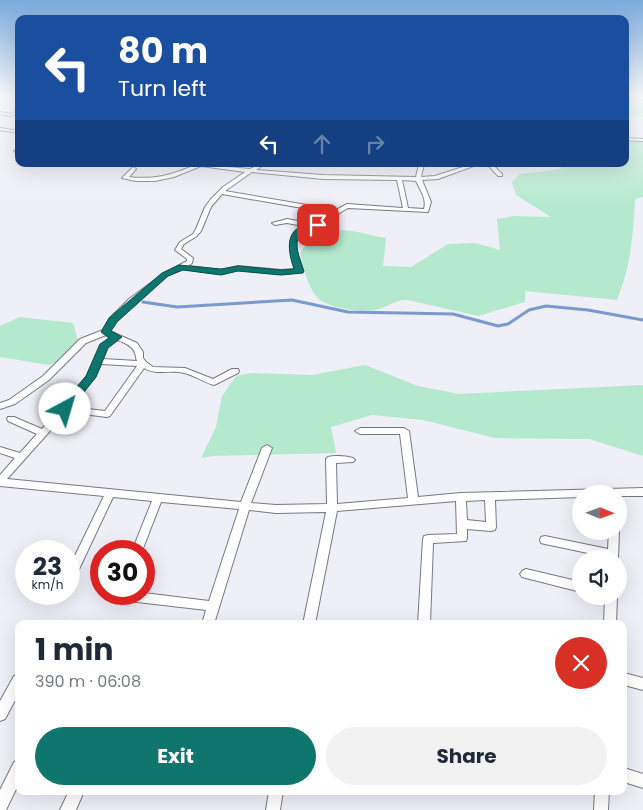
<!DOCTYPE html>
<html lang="en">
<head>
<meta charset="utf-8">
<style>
	body { margin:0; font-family:Poppins,sans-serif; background:#f2f2f3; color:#1f2937; height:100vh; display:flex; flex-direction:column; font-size:19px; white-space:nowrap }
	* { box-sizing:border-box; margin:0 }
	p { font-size:16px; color:#747a83 }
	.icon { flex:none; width:28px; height:28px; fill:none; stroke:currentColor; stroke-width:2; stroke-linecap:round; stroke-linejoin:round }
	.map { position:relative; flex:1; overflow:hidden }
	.details { position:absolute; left:15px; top:620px; width:612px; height:175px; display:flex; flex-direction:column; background:#fff; border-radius:10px; box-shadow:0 5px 20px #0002 }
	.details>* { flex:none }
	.top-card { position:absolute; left:15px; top:15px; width:614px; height:152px; border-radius:10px; box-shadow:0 5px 20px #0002; background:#1a4fa0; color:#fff; overflow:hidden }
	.needle { width:32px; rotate:91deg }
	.fabs { position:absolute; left:572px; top:485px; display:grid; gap:10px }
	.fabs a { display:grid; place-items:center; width:55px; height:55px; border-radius:50%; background:#fff; box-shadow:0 5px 20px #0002; font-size:25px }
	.speed { position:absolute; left:15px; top:540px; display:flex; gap:10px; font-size:25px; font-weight:700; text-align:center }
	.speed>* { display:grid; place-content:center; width:65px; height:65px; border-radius:50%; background:#fff; box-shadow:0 5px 20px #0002; line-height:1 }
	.speed small { font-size:12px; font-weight:400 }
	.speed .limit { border:8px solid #d22; background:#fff; color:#111 }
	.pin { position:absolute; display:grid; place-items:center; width:42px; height:42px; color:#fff; margin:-21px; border-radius:10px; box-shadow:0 2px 8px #0006 }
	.me { position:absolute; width:55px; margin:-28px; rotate:39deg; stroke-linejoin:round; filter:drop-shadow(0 0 4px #0008) }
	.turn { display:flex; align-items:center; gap:18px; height:105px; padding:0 20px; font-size:22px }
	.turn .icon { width:65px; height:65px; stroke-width:2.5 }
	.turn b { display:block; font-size:35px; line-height:42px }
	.lanes { display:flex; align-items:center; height:48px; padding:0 20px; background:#0003; justify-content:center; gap:25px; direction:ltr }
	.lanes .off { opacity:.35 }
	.round { display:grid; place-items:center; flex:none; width:52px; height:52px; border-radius:26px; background:#f2f2f3 }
	.summary { display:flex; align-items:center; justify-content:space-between; height:85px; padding:0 20px }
	h1 { font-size:30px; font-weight:700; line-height:38px }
	.primary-button { display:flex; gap:10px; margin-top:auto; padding:10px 20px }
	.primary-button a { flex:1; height:58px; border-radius:30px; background:#0f766e; color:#fff; font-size:20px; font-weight:700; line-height:58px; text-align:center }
	.primary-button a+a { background:#f2f2f3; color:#1f2937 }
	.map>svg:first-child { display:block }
	.green { fill:#b4e9ce }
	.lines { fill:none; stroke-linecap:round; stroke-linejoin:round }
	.stream { stroke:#799acc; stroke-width:3 }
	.street-casing { stroke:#787980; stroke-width:2 }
	.secondary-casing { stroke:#787980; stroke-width:2 }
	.street { fill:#fff; fill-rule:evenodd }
	.secondary { fill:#fff; fill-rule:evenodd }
	.route { fill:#0f766e; stroke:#0a4d48 }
</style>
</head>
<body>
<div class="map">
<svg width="643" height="810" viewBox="0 0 643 810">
	<rect width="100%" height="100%" fill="#eeeff7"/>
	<g class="green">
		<path d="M625,95H643V117L625,116Z"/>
		<path d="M625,139L643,140V197L635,199C633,236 631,265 617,300L525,291V302L478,316L408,300C395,299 387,308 375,310C360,312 327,309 316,296C307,285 304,267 300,253C305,245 314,234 323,231C340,226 368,235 386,238L383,266L411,267L448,244L475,243L500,250L497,219L514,216L551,217L516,195L512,182L520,174L561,169L560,164H625Z"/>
		<path d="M20,317L73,323L81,351L49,365L0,357V326Z"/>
		<path d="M365,365L418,386L459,394L643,385V456L589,439L495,438L423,420L372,415L331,427L336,453L213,456L201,458L216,427L222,396L236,376L251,373L312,375Z"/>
	</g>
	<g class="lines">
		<path class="stream" d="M143,302L177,307L292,300L348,312L453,314L498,326L508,324L529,310L546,306L588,310L643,320"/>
		<g class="street-casing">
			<g id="street">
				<path d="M625,96L643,97V99L625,98Z"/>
				<path d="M19,111V113L9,116L0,114V112L9,114Z"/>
				<path d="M0,128L19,131V133L0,130Z"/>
				<path d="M625,138L643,139V141L625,140Z"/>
				<path d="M19,149V152H16L14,151Z"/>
				<path d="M194,164L250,169L260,164H265L256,170L323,175L416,177L419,164H424L421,177L435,176L472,164H479L438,179L422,180L431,202L428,212L348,208L316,227H309C287,245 298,248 303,271L302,272L281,274L238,270L221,274L182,269L167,276L135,303L116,321L110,331L137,343L143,352V358L146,362L153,367L185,368L213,379L232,369H238L239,371L238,373L214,385C203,382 194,375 184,373C171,369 156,376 144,368L110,416L107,417L67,412L7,479L241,502L262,448L267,445L272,448L251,503L276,505L327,504L326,459L328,457C335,455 346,456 353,458L355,460L353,462L336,463L337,504L408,498L400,434H360L355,431L360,428H404L409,431L418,497L461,493L643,488V496H619V494H581V497L495,500L496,527L495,530L491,531L467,529V538L466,541L433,543L430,624H418L423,539L424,536L428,535L457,534L456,501L337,511L315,624H303L326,512L276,513L249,510L214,624H202L206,610L120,600L116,598L114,594L144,593L209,601L239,509L161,502L142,551H132L152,501L113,497L73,582L69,584V568L104,496L0,486V475L15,458L0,453V447L20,453L37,434L8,421L7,419L8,417H14L42,429L87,376L100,346L111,337L106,335L86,343L49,380L15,404L0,409V403L9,400L43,376L80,339L103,330L110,318L129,299L163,274L187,261V259L175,250L180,242L193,234L196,229L205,207L211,199L223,187L245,172L201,166L174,177L155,181H136L122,178L133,167L136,169L129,177C153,180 173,175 195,165ZM252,172L323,179L397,180L403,208L347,204L336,210L225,191ZM402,180L416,181C420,190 427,198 424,209L408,208ZM222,194L331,213L313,224L287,219L272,223L275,225L287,223L303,226C283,242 292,248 296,269L281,270L238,266L221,270L188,266L192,263L193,258L181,249L184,244L197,236L201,231L211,207ZM118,340C124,343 133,346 135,353C136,356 136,359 137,361L103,359L107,347ZM101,364L137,366L105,411L71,407L95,377ZM485,500L486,522L467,520L466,501Z"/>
				<path d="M487,164H492L502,174V176H498Z"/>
				<path d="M619,530V531L618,559H608L607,557L545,544L541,543L540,540L541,537L545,536L608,549L609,531H619Z"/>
				<path d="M526,569L581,582V592L522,577L520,574L522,571Z"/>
				<path d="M41,594H68L66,597C59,600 50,600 43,597Z"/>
				<path d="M605,596H617L616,624H604Z"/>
				<path d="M624,673L643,678V690L624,685Z"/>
				<path d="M19,674V693L5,719L0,721V701L14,676Z"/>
				<path d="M19,760V783L6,810H0V790L14,762Z"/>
				<path d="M624,768L643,774V788L624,782Z"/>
				<path d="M69,791H84L76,810H60Z"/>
				<path d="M269,791H283L280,810H266Z"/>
				<path d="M595,791H609L608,810H594Z"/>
			</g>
		</g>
		<g class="secondary-casing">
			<path id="secondary" d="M8,95H19V99L9,96Z"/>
		</g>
		<use href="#street" class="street"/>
		<use href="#secondary" class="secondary"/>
	</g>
	<linearGradient id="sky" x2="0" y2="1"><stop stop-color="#7baadd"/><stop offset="0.46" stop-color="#f7f8fb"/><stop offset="1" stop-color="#f7f8fb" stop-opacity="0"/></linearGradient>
	<rect width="643" height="208" fill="url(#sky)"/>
	<path class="route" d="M318,223L322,225L321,227C318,227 312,227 309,228C289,235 299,257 304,271L303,273L281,275L238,271L221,275L183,270L168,276L117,322L111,331L122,337L108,348L96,377L69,411H61L60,409L61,406L86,376L100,344L109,338L101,332L109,318L162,273L179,265L221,269L238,266L281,270L294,269C285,243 287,224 318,223Z"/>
</svg>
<div class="fabs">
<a><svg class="needle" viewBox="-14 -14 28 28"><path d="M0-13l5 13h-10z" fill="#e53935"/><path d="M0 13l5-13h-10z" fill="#747a83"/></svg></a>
<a><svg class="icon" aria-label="sound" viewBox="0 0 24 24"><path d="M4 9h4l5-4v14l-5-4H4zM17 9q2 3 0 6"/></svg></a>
</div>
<div class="speed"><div>23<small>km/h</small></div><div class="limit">30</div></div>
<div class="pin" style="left:318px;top:225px;background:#d93025"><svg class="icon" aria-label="arrive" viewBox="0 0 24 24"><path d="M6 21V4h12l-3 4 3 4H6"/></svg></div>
<svg class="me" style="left:65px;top:409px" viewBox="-20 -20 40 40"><circle r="19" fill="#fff"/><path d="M0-13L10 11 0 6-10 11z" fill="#0f766e"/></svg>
<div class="top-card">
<div class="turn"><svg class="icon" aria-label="left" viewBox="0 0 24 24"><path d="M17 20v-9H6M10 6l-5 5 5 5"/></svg><div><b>80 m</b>Turn left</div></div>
<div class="lanes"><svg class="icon" aria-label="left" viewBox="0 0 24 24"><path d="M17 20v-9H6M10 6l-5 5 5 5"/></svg><svg class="icon off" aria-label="ahead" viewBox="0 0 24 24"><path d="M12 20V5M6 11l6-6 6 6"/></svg><svg class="icon off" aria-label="right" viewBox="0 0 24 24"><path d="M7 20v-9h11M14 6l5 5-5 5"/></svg></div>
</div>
<section class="details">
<div class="summary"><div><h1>1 min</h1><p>390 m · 06:08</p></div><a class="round" style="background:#d93025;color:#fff"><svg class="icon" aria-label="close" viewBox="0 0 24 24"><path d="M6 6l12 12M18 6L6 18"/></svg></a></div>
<div class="primary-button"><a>Exit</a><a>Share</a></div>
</section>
</div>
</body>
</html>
